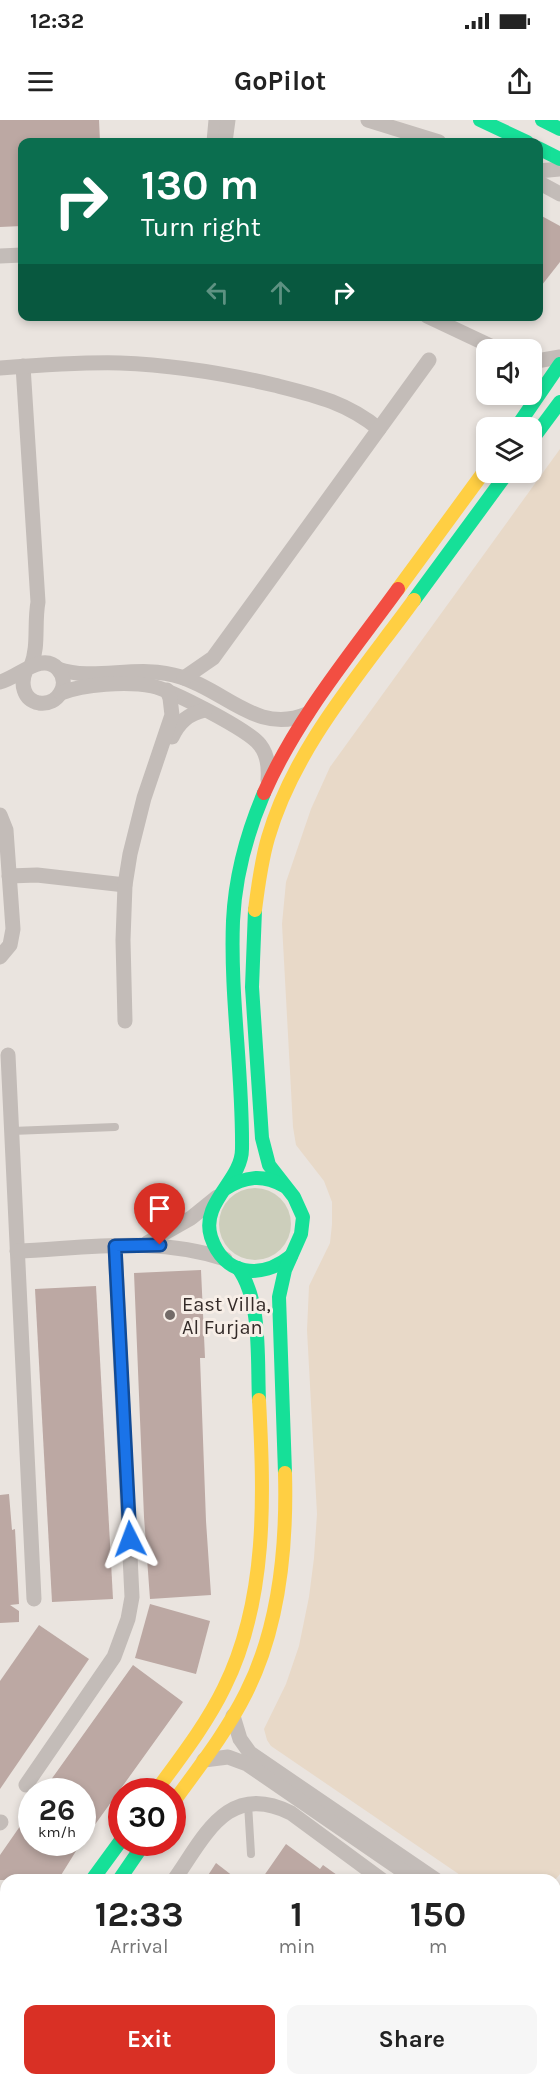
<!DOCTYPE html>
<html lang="en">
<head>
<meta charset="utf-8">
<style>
	body { margin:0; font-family:Karla,sans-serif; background:#f6f6f6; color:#222; height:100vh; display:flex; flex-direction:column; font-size:22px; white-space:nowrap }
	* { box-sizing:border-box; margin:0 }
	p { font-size:20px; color:#767676 }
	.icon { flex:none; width:33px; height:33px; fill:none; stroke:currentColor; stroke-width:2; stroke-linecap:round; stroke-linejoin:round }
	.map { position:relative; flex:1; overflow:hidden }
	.drawer { position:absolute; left:0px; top:1754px; width:561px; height:212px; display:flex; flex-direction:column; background:#fff; border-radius:18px 18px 0 0; box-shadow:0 3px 9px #0003 }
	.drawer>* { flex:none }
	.top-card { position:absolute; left:18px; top:18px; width:525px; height:183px; border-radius:12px; box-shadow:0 3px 9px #0003; background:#0b6e4f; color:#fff; overflow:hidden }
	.fabs { position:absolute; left:476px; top:219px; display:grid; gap:12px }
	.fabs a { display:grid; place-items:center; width:66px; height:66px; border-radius:12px; background:#fff; box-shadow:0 3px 9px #0003; font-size:30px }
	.speed { position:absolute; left:18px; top:1658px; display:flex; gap:12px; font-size:30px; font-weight:700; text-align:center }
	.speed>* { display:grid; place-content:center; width:78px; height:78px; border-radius:50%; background:#fff; box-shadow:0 3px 9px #0003; line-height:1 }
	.speed small { font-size:15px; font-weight:400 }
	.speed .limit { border:9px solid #d22; background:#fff; color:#111 }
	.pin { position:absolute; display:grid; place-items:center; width:51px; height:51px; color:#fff; margin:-62px -26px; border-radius:50% 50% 50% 0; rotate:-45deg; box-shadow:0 0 6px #0007 }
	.pin .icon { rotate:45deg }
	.me { position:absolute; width:66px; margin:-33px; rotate:357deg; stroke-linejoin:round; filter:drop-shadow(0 0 4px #0008) }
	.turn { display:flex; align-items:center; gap:21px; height:126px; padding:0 24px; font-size:27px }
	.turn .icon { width:78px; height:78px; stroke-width:2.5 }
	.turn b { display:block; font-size:42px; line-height:51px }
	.lanes { display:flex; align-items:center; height:57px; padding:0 24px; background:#0003; justify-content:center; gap:30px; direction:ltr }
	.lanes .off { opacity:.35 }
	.eta { display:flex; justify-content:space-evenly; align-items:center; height:102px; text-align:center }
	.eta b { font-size:36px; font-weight:700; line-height:42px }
	.button { display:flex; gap:12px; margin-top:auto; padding:12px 24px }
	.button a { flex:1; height:69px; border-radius:12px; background:#d93025; color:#fff; font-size:24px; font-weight:700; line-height:69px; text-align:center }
	.button a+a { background:#f6f6f6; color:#222 }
	.status { display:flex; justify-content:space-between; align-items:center; height:42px; padding:0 30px; background:#fff; direction:ltr }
	.status svg { height:16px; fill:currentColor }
	header { display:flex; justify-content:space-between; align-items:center; height:78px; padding:0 24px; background:#fff; font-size:27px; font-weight:700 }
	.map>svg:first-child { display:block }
	.green { fill:#cccebb }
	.sand { fill:#e8d9c8 }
	.building { fill:#bca8a3 }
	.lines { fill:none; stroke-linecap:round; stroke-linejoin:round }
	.lane { stroke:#c3bcb8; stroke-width:8 }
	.street { stroke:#c3bcb8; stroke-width:15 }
	.fast { stroke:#16e098; stroke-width:14 }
	.slow { stroke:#ffcf43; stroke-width:14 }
	.jam { stroke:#f24e42; stroke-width:14 }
	.route-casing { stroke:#114b97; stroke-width:15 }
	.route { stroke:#1a73e8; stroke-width:10 }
	.poi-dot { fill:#736b68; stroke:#f7eee7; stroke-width:2 }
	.labels { text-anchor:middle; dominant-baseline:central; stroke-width:6; stroke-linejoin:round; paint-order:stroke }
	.poi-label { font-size:20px; fill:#332a28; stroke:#f7eee7; text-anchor:start }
</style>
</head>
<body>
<div class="status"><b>12:32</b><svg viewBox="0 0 49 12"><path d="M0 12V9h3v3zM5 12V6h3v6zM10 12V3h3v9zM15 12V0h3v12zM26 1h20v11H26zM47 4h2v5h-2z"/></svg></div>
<header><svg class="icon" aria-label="menu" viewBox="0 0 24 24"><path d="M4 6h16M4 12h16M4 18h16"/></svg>GoPilot<svg class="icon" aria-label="share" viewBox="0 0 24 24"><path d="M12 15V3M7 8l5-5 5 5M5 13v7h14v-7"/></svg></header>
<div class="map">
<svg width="560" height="1964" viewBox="0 0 560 1964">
	<rect width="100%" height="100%" fill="#eae4df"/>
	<circle class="green" cx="255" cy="1104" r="36"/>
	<path class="sand" d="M560,329V1754L555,1760L466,1759L271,1626L267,1620L264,1609L286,1564L299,1526L309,1477L314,1438L317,1394L307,1210L309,1166L330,1123L332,1104V1082L324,1061L296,1025L293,1007L282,804L286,762L311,689L330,647Z"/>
	<g class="building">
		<path d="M0,0H99L100,22H22V106L0,107Z"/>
		<path d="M538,94L560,106V142L538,170Z"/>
		<path d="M201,1150L205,1238H200L206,1401L211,1475L150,1479L144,1397L134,1153Z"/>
		<path d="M96,1166L113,1479L52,1482L35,1169Z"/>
		<path d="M9,1374L12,1410L15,1409L19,1484L10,1485L19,1491V1502L0,1503V1375Z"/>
		<path d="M150,1484L210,1501L196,1554L135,1538Z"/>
		<path d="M39,1505L89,1539L0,1669V1561Z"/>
		<path d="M133,1545L183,1582L76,1731L58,1760H0V1735L32,1689V1722H82V1671H43Z"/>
		<path d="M286,1724L320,1749L323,1745L344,1760H261Z"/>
		<path d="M216,1743L238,1760H205Z"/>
	</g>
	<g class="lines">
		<g class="lane">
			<path d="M12,1011L115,1007"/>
			<path d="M248,1684L251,1734"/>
		</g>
		<g class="street">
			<path d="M368,0L439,22"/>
			<path d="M214,22L216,0"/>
			<path d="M225,22L228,0"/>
			<path d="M538,51L560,49"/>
			<path d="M538,62L560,74"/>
			<path d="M0,136L22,135"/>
			<path d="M427,196L499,230"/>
			<path d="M531,242L560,237"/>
			<path d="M23,246L38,482C34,504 39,526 31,546"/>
			<path d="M0,248C40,245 80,242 120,243C172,245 223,253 274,265C314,275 346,282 379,309"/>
			<path d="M58,549C96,562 138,543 181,557C226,571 258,615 307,594"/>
			<path d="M184,558L213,538L429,240"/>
			<path d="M0,562C18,558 42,531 58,549C71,564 58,586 39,583C23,580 20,563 26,550"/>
			<path d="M61,573C84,564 127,561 152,566C171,570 249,610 260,625C268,635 269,647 268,660"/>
			<path d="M172,617C179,602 188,594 205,590"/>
			<path d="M0,695L6,710L13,809L10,825L0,837"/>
			<path d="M9,756L37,755L125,765"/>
			<path d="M125,901L123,820L125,765L130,734L144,678L172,595L170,578L167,570"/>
			<path d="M8,935L34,1479"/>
			<path d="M147,1123L191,1098L217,1077"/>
			<path d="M17,1131C87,1128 158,1116 225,1139"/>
			<path d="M233,1596L240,1619L250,1633L436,1760"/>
			<path d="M204,1640L228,1637L247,1644L416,1760"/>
			<path d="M26,1665L114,1537L128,1499L132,1477L115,1126"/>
			<path d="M0,1703L1,1702"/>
			<path d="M174,1760C205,1716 228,1661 291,1693L382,1760"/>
			<path d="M555,1784L560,1777"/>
			<path d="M0,1870L6,1868"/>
			<path d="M0,1956L10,1964"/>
			<path d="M30,1964L34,1959"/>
			<path d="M65,1964L69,1959"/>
			<path d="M397,1964L401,1959"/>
			<path d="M426,1964L429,1959"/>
		</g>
		<g class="fast">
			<path d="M480,0L527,22"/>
			<path d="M542,0L560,9"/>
			<path d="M538,28L560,39"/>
			<path d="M516,308L560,244"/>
			<path d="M531,321L560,282"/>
			<path d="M414,480L508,352"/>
			<path d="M264,673C247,713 235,758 233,801C230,877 243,953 242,1029C242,1061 200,1082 211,1117C224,1156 261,1160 291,1136"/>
			<path d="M255,790L252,867L262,1018L269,1045L294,1077L303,1097L301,1114L285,1150L279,1177L285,1353"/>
			<path d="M225,1069C245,1056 263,1054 284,1066"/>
			<path d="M238,1148C262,1181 257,1239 259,1280"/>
			<path d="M92,1760L122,1719"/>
			<path d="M119,1760L145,1722"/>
			<path d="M0,1887L6,1879"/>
		</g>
		<g class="slow">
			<path d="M398,469L486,349"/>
			<path d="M255,790C258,766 261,742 268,718C294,628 360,554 414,480"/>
			<path d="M156,1671C180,1638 206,1605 224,1568C268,1480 264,1375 259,1280"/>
			<path d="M172,1684C198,1648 226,1613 246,1573C280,1506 287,1427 285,1353"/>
		</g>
		<g class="jam">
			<path d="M264,673C297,598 350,535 398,469"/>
			<path d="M0,1925L6,1917"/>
		</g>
	</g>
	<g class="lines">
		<g class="route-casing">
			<path id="route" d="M130,1419L115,1126L160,1125"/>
		</g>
		<use href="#route" class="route"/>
	</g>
	<circle class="poi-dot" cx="170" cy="1195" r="6"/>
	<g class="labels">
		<g class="poi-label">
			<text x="182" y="1184">East Villa,<tspan x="182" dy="23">Al Furjan</tspan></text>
		</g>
	</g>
</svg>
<div class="fabs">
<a><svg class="icon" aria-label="sound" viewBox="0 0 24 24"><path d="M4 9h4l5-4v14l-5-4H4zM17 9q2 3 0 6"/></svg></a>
<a><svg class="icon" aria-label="layers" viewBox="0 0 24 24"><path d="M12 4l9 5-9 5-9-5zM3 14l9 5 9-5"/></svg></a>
</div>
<div class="speed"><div>26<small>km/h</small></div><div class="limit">30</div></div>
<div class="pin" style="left:160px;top:1125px;background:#d93025"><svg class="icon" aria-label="arrive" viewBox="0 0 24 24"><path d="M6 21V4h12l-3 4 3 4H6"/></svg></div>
<svg class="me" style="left:130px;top:1419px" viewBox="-20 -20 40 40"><path d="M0-17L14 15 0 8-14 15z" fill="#1a73e8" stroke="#fff" stroke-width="4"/></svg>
<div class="top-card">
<div class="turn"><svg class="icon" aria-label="right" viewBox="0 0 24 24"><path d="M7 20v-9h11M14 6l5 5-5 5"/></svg><div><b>130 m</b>Turn right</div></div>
<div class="lanes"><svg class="icon off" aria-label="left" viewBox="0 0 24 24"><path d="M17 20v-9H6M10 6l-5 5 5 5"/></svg><svg class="icon off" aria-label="ahead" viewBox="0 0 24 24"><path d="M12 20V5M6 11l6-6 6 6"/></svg><svg class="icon" aria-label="right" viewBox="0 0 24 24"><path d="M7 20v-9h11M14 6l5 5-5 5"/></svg></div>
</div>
<section class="drawer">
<div class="eta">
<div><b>12:33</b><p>Arrival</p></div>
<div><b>1</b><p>min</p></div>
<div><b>150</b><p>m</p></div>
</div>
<div class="button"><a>Exit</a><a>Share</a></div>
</section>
</div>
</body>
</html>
